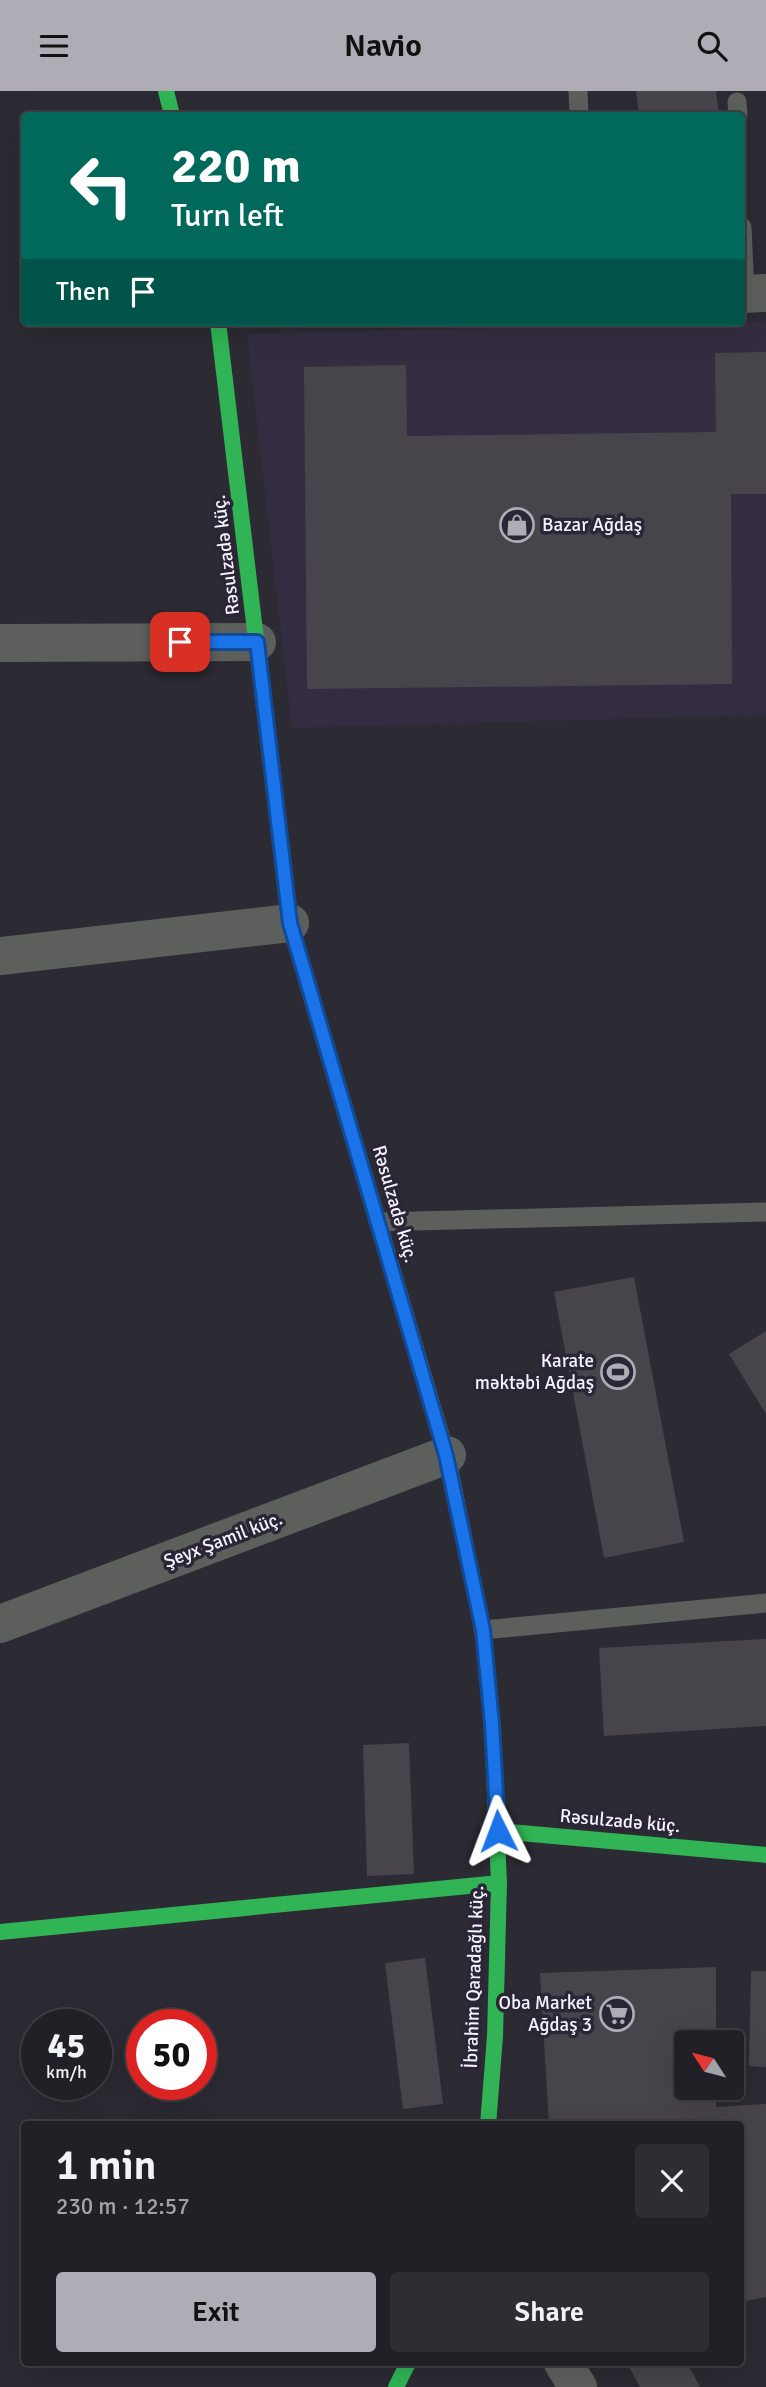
<!DOCTYPE html>
<html lang="en">
<head>
<meta charset="utf-8">
<style>
	body { margin:0; font-family:Signika,sans-serif; background:#2d2d32; color:#f1f3f6; height:100vh; display:flex; flex-direction:column; font-size:26px; white-space:nowrap }
	* { box-sizing:border-box; margin:0 }
	p { font-size:23px; color:#a2a3a7 }
	.icon { flex:none; width:38px; height:38px; fill:none; stroke:currentColor; stroke-width:2; stroke-linecap:round; stroke-linejoin:round }
	.map { position:relative; flex:1; overflow:hidden }
	.sheet { position:absolute; left:21px; top:2030px; width:723px; height:245px; display:flex; flex-direction:column; background:#212026; border-radius:7px; box-shadow:0 7px 28px #0002,0 0 0 2px #3e3e43 }
	.sheet>* { flex:none }
	.hud { position:absolute; left:21px; top:21px; width:724px; height:214px; border-radius:7px; box-shadow:0 7px 28px #0002,0 0 0 2px #3e3e43; background:#00695c; color:#fff; overflow:hidden }
	.needle { width:46px; rotate:306deg }
	.controls { position:absolute; left:674px; top:1939px; display:grid; gap:14px }
	.controls a { display:grid; place-items:center; width:70px; height:70px; border-radius:7px; background:#212026; box-shadow:0 7px 28px #0002,0 0 0 2px #3e3e43; font-size:35px }
	.speed { position:absolute; left:21px; top:1918px; display:flex; gap:14px; font-size:35px; font-weight:700; text-align:center }
	.speed>* { display:grid; place-content:center; width:91px; height:91px; border-radius:50%; background:#212026; box-shadow:0 7px 28px #0002,0 0 0 2px #3e3e43; line-height:1 }
	.speed small { font-size:18px; font-weight:400 }
	.speed .limit { border:10px solid #d22; background:#fff; color:#111 }
	.pin { position:absolute; display:grid; place-items:center; width:60px; height:60px; color:#fff; margin:-30px; border-radius:14px; box-shadow:0 4px 10px #0006 }
	.me { position:absolute; width:77px; margin:-38px; rotate:357deg; stroke-linejoin:round; filter:drop-shadow(0 0 5px #0008) }
	.turn { display:flex; align-items:center; gap:24px; height:147px; padding:0 35px; font-size:32px }
	.turn .icon { width:91px; height:91px; stroke-width:2.5 }
	.turn b { display:block; font-size:49px; line-height:60px }
	.then { display:flex; align-items:center; height:66px; padding:0 35px; background:#0003; gap:14px; font-size:26px }
	.round { display:grid; place-items:center; flex:none; width:74px; height:74px; border-radius:7px; background:#2d2d32 }
	.head { display:flex; align-items:center; justify-content:space-between; height:119px; padding:0 35px }
	h1 { font-size:42px; font-weight:600; line-height:52px }
	.button { display:flex; gap:14px; margin-top:auto; padding:14px 35px }
	.button a { flex:1; height:80px; border-radius:7px; background:#afacb6; color:#111; font-size:28px; font-weight:600; line-height:80px; text-align:center }
	.button a+a { background:#2d2d32; color:#f1f3f6 }
	header { display:flex; justify-content:space-between; align-items:center; height:91px; padding:0 35px; background:#afacb6; color:#111; font-size:32px; font-weight:600 }
	.map>svg:first-child { display:block }
	.built { fill:#342d41 }
	.building { fill:#47454b }
	.lines { fill:none; stroke-linecap:round; stroke-linejoin:round }
	.lane { stroke:#5d5f5d; stroke-width:19 }
	.street { stroke:#5d5f5d; stroke-width:38 }
	.fast { stroke:#30b455; stroke-width:16 }
	.slow { stroke:#ff9f0a; stroke-width:16 }
	.route-casing { stroke:#114b97; stroke-width:18 }
	.route { stroke:#1a73e8; stroke-width:12 }
	.labels { text-anchor:middle; dominant-baseline:central; stroke-width:7; stroke-linejoin:round; paint-order:stroke }
	.poi-label { font-size:19px; fill:#f5f2fd; stroke:#2b2636; text-anchor:end }
	.street-label { font-size:19px; fill:#f5f2fd; stroke:#2b2636 }
</style>
</head>
<body>
<header><svg class="icon" aria-label="menu" viewBox="0 0 24 24"><path d="M4 6h16M4 12h16M4 18h16"/></svg>Navio<svg class="icon" aria-label="search" viewBox="0 0 24 24"><circle cx="10" cy="10" r="6"/><path d="M15 15l6 6"/></svg></header>
<div class="map">
<svg width="766" height="2296" viewBox="0 0 766 2296">
	<rect width="100%" height="100%" fill="#2c2a32"/>
	<path class="built" d="M766,230V624L292,637L247,243Z"/>
	<g class="building">
		<path d="M636,0H716L719,24H639Z"/>
		<path d="M766,261V403H731L732,593L307,598L304,276L406,274L407,345L716,341L715,262Z"/>
		<path d="M634,1186L684,1451L604,1467L554,1201Z"/>
		<path d="M766,1240V1323L729,1263Z"/>
		<path d="M766,1548V1635L604,1645L599,1557Z"/>
		<path d="M409,1652L414,1783L367,1785L363,1654Z"/>
		<path d="M425,1867L443,2013L403,2018L385,1872Z"/>
		<path d="M716,1876V1951H686V1997H716V2016L766,2013V2206L740,2211V2034H549L540,1882Z"/>
		<path d="M751,1880H766V1976L749,1975Z"/>
		<path d="M627,2272H687L700,2296H640Z"/>
	</g>
	<g class="lines">
		<g class="lane">
			<path d="M578,0L579,24"/>
			<path d="M737,11L738,24"/>
			<path d="M742,136L745,203"/>
			<path d="M378,1131L766,1121"/>
			<path d="M483,1539L766,1512"/>
		</g>
		<g class="street">
			<path d="M742,203L766,202"/>
			<path d="M0,552L257,551"/>
			<path d="M0,865L290,832"/>
			<path d="M0,1533L447,1364"/>
			<path d="M563,2272L578,2296"/>
		</g>
		<g class="fast">
			<path d="M166,0L172,24"/>
			<path d="M218,231L290,832L379,1133"/>
			<path d="M475,1500L483,1539L492,1633L499,1792L495,1945L488,2034"/>
			<path d="M498,1740L766,1764"/>
			<path d="M0,1841L499,1792"/>
			<path d="M396,2296L408,2272"/>
		</g>
		<path class="slow" d="M379,1133L447,1364L475,1500"/>
	</g>
	<g class="lines">
		<g class="route-casing">
			<path id="route" d="M180,551H257L290,832L446,1364L483,1539L492,1633L498,1740"/>
		</g>
		<use href="#route" class="route"/>
	</g>
	<defs>
		<g id="shop-ring" transform="scale(1.75)"><circle r="9.5" fill="#2b2636" stroke="#afacb6" stroke-width="1.5"/><path d="M-5-2.5h2.3a2.7 3.5 0 0 1 5.4 0H5L5.5 6h-11ZM-1.5-2.5h3a1.5 2.3 0 0 0-3 0Z" fill="#afacb6"/></g>
		<g id="stadium-ring" transform="scale(1.75)"><circle r="9.5" fill="#2b2636" stroke="#afacb6" stroke-width="1.5"/><path d="M0-5a6.5 5 0 1 0 0 10a6.5 5 0 1 0 0-10ZM-3.5-1.8h7v3.6h-7Z" fill="#afacb6"/></g>
		<g id="supermarket-ring" transform="scale(1.75)"><circle r="9.5" fill="#2b2636" stroke="#afacb6" stroke-width="1.5"/><path d="M-6-5.5h2.5l.6 2H6L4.5 2H-2.5L-4.4-4H-6ZM-1.5 3.2a1.3 1.3 0 1 0 .1 0ZM3 3.2a1.3 1.3 0 1 0 .1 0Z" fill="#afacb6"/></g>
	</defs>
	<g fill-rule="evenodd">
		<use href="#shop-ring" x="517" y="434"/>
		<use href="#stadium-ring" x="618" y="1281"/>
		<use href="#supermarket-ring" x="617" y="1923"/>
	</g>
	<g class="labels">
		<g class="poi-label">
			<text x="542" y="434" text-anchor="start">Bazar Ağdaş</text>
			<text x="594" y="1270">Karate<tspan x="594" dy="22">məktəbi Ağdaş</tspan></text>
			<text x="592" y="1912">Oba Market<tspan x="592" dy="22">Ağdaş 3</tspan></text>
		</g>
		<g class="street-label">
			<text transform="translate(226 464) rotate(-97)">Rəsulzadə küç.</text>
			<text transform="translate(395 1113) rotate(74)">Rəsulzadə küç.</text>
			<text transform="translate(223 1449) rotate(-21)">Şeyx Şamil küç.</text>
			<text transform="translate(620 1730) rotate(5)">Rəsulzadə küç.</text>
			<text transform="translate(474 1886) rotate(-88)">İbrahim Qaradağlı küç.</text>
		</g>
	</g>
</svg>
<div class="controls">
<a><svg class="needle" viewBox="-14 -14 28 28"><path d="M0-13l5 13h-10z" fill="#e53935"/><path d="M0 13l5-13h-10z" fill="#a2a3a7"/></svg></a>
</div>
<div class="speed"><div>45<small>km/h</small></div><div class="limit">50</div></div>
<div class="pin" style="left:180px;top:551px;background:#d93025"><svg class="icon" aria-label="arrive" viewBox="0 0 24 24"><path d="M6 21V4h12l-3 4 3 4H6"/></svg></div>
<svg class="me" style="left:498px;top:1740px" viewBox="-20 -20 40 40"><path d="M0-17L14 15 0 8-14 15z" fill="#1a73e8" stroke="#fff" stroke-width="4"/></svg>
<div class="hud">
<div class="turn"><svg class="icon" aria-label="left" viewBox="0 0 24 24"><path d="M17 20v-9H6M10 6l-5 5 5 5"/></svg><div><b>220 m</b>Turn left</div></div>
<div class="then">Then<svg class="icon" aria-label="arrive" viewBox="0 0 24 24"><path d="M6 21V4h12l-3 4 3 4H6"/></svg></div>
</div>
<section class="sheet">
<div class="head"><div><h1>1 min</h1><p>230 m · 12:57</p></div><a class="round"><svg class="icon" aria-label="close" viewBox="0 0 24 24"><path d="M6 6l12 12M18 6L6 18"/></svg></a></div>
<div class="button"><a>Exit</a><a>Share</a></div>
</section>
</div>
</body>
</html>
